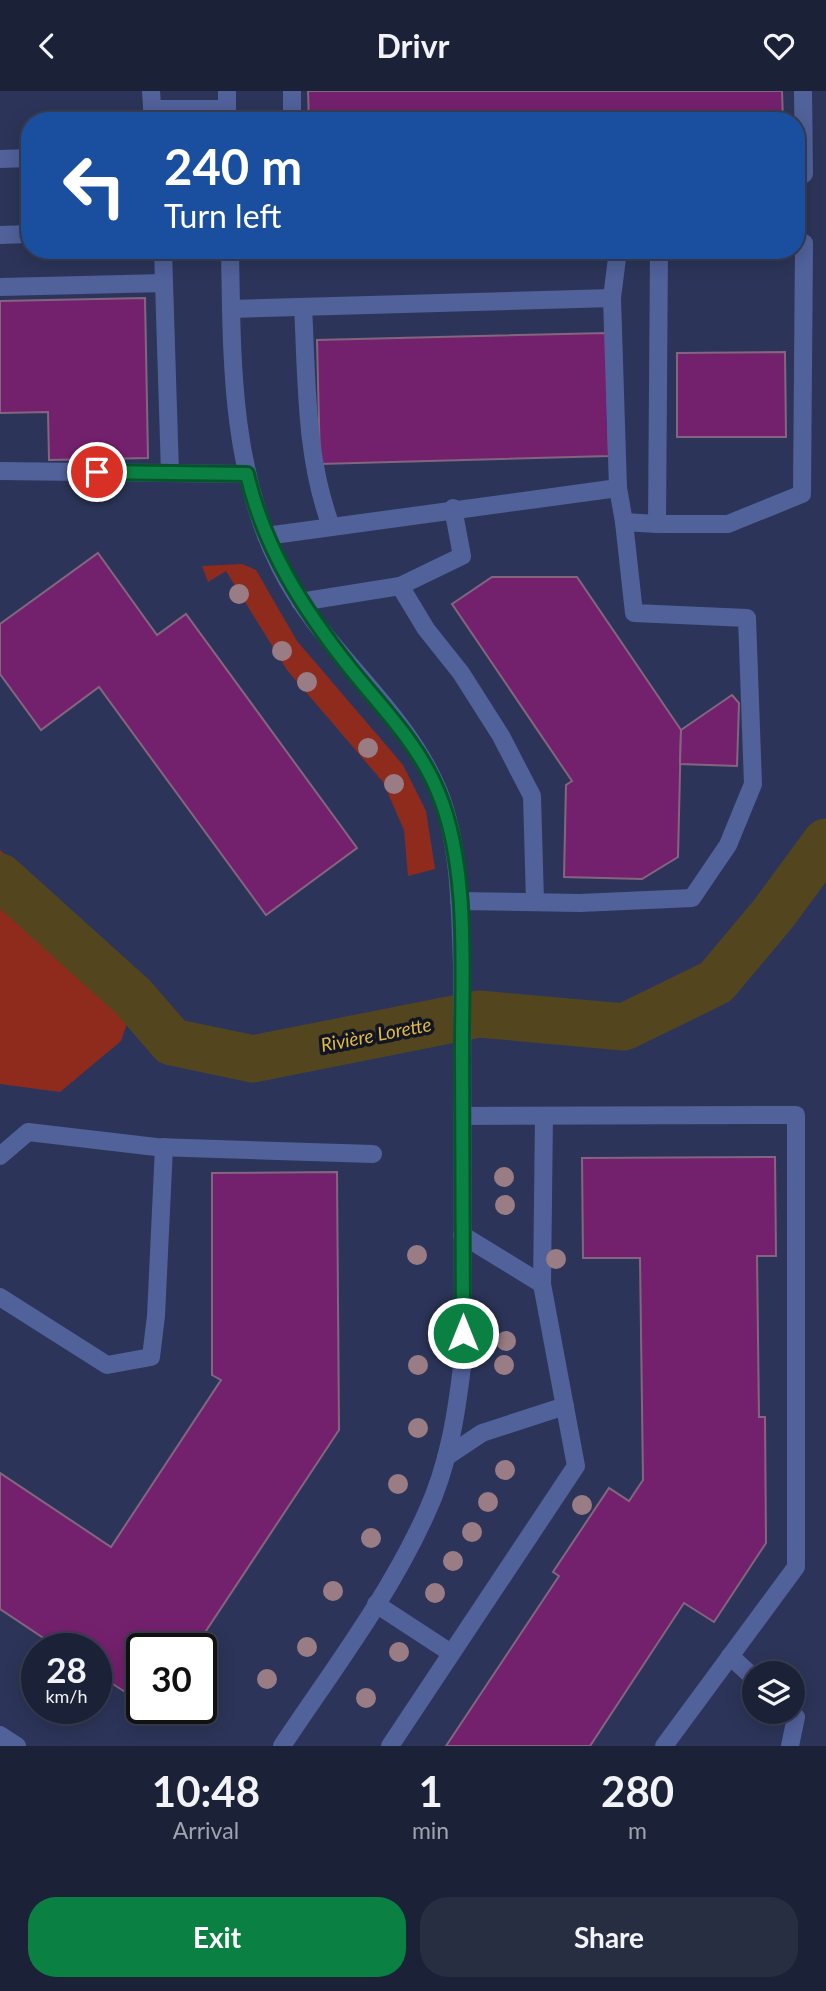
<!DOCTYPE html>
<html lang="en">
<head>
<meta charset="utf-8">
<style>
	body { margin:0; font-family:Lato,sans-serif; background:#282e42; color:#f1f3f6; height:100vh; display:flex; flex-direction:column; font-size:26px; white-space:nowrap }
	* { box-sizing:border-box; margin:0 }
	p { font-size:23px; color:#a0a3ad }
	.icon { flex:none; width:38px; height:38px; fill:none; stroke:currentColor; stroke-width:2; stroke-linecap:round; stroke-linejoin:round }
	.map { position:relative; height:1655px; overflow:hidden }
	.side { display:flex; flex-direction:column; background:#1b2137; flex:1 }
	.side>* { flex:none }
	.hud { position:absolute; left:21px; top:21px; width:784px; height:147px; border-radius:28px; box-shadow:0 4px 18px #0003,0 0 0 2px #393e52; background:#1a4fa0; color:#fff; overflow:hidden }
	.fabs { position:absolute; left:742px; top:1570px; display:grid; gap:14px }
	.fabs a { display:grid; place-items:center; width:63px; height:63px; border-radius:50%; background:#1b2137; box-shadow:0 4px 18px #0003,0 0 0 2px #393e52; font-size:35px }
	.speed { position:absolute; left:21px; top:1542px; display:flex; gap:14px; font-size:35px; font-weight:700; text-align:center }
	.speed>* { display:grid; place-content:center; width:91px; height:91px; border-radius:50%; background:#1b2137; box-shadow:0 4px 18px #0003,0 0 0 2px #393e52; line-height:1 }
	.speed small { font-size:18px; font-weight:400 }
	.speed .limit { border:4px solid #111; border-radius:10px; background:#fff; color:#111 }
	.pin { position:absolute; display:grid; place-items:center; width:60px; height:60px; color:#fff; margin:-30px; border:4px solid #fff; border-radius:50%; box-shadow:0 2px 7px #0007 }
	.me { position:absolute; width:77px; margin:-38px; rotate:0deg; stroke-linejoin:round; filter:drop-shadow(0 0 5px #0008) }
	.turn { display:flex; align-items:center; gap:24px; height:147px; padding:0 28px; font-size:32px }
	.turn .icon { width:91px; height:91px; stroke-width:2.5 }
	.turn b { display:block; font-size:49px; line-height:60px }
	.eta { display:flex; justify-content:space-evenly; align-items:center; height:119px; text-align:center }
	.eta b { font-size:42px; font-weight:700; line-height:49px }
	.primary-button { display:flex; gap:14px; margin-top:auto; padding:14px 28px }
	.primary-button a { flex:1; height:80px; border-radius:28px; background:#0b8043; color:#fff; font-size:28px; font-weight:700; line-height:80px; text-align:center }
	.primary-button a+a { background:#282e42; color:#f1f3f6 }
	header { display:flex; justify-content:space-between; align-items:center; height:91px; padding:0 28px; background:#1b2137; font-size:32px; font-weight:700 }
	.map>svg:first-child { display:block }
	.built { fill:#2c3559; fill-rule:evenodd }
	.green { fill:#8f2b1c }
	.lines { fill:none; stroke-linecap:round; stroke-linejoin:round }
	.river { stroke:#53461f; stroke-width:47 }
	.building { fill:#74216d; stroke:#84657f; stroke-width:2 }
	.minor { stroke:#51619a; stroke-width:18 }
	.tree { fill:#9a7d84 }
	.route-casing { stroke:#07532c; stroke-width:18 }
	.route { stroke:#0b8043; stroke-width:12 }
	.labels { text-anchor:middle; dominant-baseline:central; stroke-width:7; stroke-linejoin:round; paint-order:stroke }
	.water-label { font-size:19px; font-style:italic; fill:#e1bb41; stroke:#121523 }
</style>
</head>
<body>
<header><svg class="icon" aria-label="back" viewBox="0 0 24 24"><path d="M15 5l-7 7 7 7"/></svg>Drivr<svg class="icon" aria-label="heart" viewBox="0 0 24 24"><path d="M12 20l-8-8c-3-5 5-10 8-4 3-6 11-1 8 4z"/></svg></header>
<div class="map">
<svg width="826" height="1655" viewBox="0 0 826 1655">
	<rect width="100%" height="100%" fill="#242c49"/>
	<path class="built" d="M0,0H826V1655H0ZM30,30H796V159H30ZM37,1558H96V1617H37ZM142,1558H201V1617H142ZM754,1582H793V1620H754Z"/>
	<g class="green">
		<path d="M242,473L256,479L297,550L403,674L426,720L435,778L408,785L404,739L383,691L287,579L226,480L208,491L202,475Z"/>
		<path d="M0,759L140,894L121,950L60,1001L0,993Z"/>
	</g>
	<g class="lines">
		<path class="river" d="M0,786L133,906L172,951L253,968L479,923L624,936L716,891L773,823L826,751"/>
	</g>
	<g class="building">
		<path d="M308,0H782L783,30H309Z"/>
		<path d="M145,207L148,367L49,369L48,321L0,322V210Z"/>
		<path d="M606,242L609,365L320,373L317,249Z"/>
		<path d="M785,261L786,346H677V262Z"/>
		<path d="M98,462L157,544L186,523L357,757L266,824L99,596L41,639L0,583V533Z"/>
		<path d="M492,486H577L681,639L678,766L642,788L564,786L566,694L572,690L452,513Z"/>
		<path d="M732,604L739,612L737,675L680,673L681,639Z"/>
		<path d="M775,1066L776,1165H757L759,1326H765L766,1452L714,1531L684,1512L590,1655H446L559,1485L553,1481L609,1397L629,1410L643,1389L640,1167H583L582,1067Z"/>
		<path d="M337,1081L339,1339L194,1558H142V1612L96,1582V1558H60L0,1518V1382L111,1456L221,1289L212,1284V1082Z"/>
	</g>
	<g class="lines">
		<g class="minor">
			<path d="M151,0L153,30"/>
			<path d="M227,0V30"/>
			<path d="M292,0V30"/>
			<path d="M152,18H227"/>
			<path d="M0,68L30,67"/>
			<path d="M796,83H804L803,0"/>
			<path d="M0,144L30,143"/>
			<path d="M163,159L170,382"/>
			<path d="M230,159C232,268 230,376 280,476C321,559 404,615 439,701C460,754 460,817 462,874L463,1267C457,1320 449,1374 426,1423C389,1505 332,1580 282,1655"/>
			<path d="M659,159L657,433H728L802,403L804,152H796"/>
			<path d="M0,196L164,192"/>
			<path d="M303,216C307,289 305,366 331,435"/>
			<path d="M231,218L612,207L618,159"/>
			<path d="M0,380L247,383"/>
			<path d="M618,397L624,431"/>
			<path d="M266,445L618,397L612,207"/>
			<path d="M400,495L462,465L453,417"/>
			<path d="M300,511L400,495L426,538L461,582L501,645L532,705L535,811"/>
			<path d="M459,810L580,812L692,807L728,754L753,693L747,527L634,522L624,431L657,433"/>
			<path d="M462,1025L796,1024V1476L664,1655"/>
			<path d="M0,1065L28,1041L156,1056L373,1063"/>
			<path d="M542,1193L544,1025"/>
			<path d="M0,1206L107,1274L151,1266L156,1225L164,1056"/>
			<path d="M446,1366L482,1342L565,1315"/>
			<path d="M376,1513L451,1562"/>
			<path d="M730,1565L754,1587"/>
			<path d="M790,1620L796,1626L790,1655"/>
			<path d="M0,1644L17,1655"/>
			<path d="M390,1655L576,1375L542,1193L462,1144"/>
		</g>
	</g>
	<g class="tree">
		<circle cx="239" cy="503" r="10"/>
		<circle cx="282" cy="560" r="10"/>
		<circle cx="307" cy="591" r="10"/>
		<circle cx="368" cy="657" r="10"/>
		<circle cx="394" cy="693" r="10"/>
		<circle cx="504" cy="1086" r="10"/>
		<circle cx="505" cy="1114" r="10"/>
		<circle cx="417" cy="1164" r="10"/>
		<circle cx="556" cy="1168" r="10"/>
		<circle cx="506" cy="1250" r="10"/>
		<circle cx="418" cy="1274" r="10"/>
		<circle cx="504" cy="1274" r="10"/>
		<circle cx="418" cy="1337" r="10"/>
		<circle cx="505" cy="1379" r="10"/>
		<circle cx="398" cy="1393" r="10"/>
		<circle cx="488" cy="1411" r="10"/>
		<circle cx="582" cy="1414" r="10"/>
		<circle cx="472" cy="1441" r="10"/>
		<circle cx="371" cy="1447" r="10"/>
		<circle cx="453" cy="1470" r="10"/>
		<circle cx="333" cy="1500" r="10"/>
		<circle cx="435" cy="1502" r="10"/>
		<circle cx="307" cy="1556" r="10"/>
		<circle cx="399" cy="1561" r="10"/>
		<circle cx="267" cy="1588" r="10"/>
		<circle cx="366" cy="1607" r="10"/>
	</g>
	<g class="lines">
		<g class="route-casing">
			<path id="route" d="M97,381L247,383C264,457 303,518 350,577C382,617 418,652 438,701C469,775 462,877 462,957C462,1052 462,1147 463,1242"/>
		</g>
		<use href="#route" class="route"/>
	</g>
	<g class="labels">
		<g class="water-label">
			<text transform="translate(376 943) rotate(-11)">Rivière Lorette</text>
		</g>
	</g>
</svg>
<div class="fabs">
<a><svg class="icon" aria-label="layers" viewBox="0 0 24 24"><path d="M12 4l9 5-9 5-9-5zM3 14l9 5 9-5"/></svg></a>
</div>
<div class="speed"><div>28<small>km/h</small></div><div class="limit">30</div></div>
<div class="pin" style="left:97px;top:381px;background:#d93025"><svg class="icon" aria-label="arrive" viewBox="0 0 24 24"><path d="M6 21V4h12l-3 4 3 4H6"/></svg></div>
<svg class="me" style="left:463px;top:1242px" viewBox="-20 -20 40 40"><circle r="17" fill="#0b8043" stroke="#fff" stroke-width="3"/><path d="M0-11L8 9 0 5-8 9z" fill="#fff"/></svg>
<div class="hud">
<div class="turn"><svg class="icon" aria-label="left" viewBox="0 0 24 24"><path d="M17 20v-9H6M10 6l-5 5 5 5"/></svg><div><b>240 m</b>Turn left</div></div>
</div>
</div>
<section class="side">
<div class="eta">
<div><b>10:48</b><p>Arrival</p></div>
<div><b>1</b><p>min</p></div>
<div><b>280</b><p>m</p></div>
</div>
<div class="primary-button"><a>Exit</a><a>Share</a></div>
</section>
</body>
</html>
